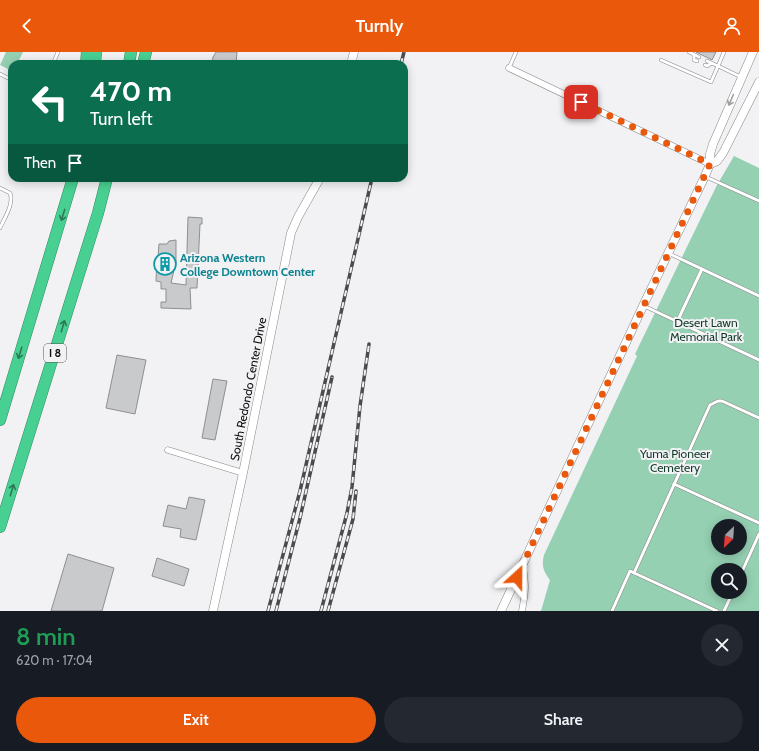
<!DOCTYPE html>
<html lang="en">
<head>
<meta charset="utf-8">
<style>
	body { margin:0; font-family:Cabin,sans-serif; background:#242831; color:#f1f3f6; height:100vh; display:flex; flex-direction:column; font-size:15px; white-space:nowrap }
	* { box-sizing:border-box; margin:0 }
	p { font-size:13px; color:#9ea1a6 }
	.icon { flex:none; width:22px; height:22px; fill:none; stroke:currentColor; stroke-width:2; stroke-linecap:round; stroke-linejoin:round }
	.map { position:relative; height:559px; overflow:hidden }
	.drawer { display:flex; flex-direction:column; background:#171b24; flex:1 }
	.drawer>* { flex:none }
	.banner { position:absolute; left:8px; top:8px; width:400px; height:122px; border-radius:12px; box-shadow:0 2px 10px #0003; background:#0b6e4f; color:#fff; overflow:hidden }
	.needle { width:26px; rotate:205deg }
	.tools { position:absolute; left:711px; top:467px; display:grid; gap:8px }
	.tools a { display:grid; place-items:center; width:36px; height:36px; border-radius:50%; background:#171b24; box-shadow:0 2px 10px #0003; font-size:20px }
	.pin { position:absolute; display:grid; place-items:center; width:34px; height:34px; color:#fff; margin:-17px; border-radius:8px; box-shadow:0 2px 6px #0006 }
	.me { position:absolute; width:44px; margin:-22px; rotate:24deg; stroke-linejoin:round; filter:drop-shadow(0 0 3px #0008) }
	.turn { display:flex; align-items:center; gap:14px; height:84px; padding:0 16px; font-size:18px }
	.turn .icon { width:52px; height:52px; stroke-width:2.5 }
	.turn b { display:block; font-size:28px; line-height:34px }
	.then { display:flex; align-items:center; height:38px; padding:0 16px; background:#0003; gap:8px; font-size:15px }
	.round { display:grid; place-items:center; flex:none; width:42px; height:42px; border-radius:21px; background:#242831 }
	.summary { display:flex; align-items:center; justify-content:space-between; height:68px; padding:0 16px }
	h1 { font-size:24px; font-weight:600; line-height:30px; color:#1e9e55 }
	.primary-button { display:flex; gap:8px; margin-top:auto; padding:8px 16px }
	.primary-button a { flex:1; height:46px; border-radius:24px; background:#ea580c; color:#fff; font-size:16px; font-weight:600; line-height:46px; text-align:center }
	.primary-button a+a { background:#242831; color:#f1f3f6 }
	header { display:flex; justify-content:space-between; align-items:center; height:52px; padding:0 16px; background:#ea580c; color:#fff; font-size:18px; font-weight:600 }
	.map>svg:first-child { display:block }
	.green { fill:#95d0b2; fill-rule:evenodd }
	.building { fill:#c9cacc; stroke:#8e8f90 }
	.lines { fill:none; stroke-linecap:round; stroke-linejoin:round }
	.lane-casing { stroke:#88888a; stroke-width:4 }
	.street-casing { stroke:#88888a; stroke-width:7 }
	.secondary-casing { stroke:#88888a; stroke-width:9 }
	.highway-casing { stroke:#338c64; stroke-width:12 }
	.lane { stroke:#fff; stroke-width:3 }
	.street { stroke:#fff; stroke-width:6 }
	.secondary { stroke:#fff; stroke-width:8 }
	.highway { stroke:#48d092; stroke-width:11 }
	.rail-casing { stroke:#4a4b4c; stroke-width:3.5 }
	.rail { stroke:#f2f2f4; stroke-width:2; stroke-dasharray:6; stroke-linecap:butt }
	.oneway { stroke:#9e9f9f }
	.oneway2 { stroke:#2d7957 }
	.route { stroke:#ea580c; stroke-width:7; stroke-dasharray:0 12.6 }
	.labels { text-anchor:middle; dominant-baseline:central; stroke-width:4; stroke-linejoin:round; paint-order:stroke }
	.shield { fill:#f2f2f4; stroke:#525253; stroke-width:1 }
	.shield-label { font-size:11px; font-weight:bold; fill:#0d0e0e }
	.culture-label { font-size:12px; font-weight:bold; fill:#0d838f; stroke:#f2f2f4; text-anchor:start }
	.park-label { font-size:12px; fill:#113a29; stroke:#f2f2f4 }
	.street-label { font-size:12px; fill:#0d0e0e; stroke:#f2f2f4 }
</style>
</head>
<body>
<header><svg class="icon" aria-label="back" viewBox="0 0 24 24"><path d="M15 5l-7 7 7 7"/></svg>Turnly<svg class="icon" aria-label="person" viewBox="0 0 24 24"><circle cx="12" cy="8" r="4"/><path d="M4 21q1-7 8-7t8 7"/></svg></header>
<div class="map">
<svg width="759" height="559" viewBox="0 0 759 559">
	<rect width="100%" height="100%" fill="#f2f2f4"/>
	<g class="green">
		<path d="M6,0H23L17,12H12V19L0,13Z"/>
		<path d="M734,104L759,116V559H541L550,528C544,520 541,514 544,503L637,304L635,302L716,135ZM718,474H740V496H718ZM718,518H740V540H718Z"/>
	</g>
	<g class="building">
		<path d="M216,0H237L236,12H212L213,5Z"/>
		<path d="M696,0H716L712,8Z"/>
		<path d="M188,165L202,166V172H200L197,236H190L191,257L161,256V250H166V237H161V230L156,229L157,205H158L159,192H167L169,189L176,188V210L171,231L186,233Z"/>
		<path d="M117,303L146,308L135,362L106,356Z"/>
		<path d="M213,327L227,329L215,388L202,386Z"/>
		<path d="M189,445L205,448L196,488L180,485L181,477L163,474L168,453L186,457Z"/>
		<path d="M68,502L114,516L102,559H51Z"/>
		<path d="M157,506L189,517L184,534L152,524Z"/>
	</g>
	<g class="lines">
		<g class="lane-casing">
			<g id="lane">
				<path d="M689,0L699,5"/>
				<path d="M724,0L718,14L741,25"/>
				<path d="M694,3V8L697,9"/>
				<path d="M661,8L711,30L718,14L707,9"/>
				<path d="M53,12L58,0"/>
				<path d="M705,13L707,14L712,11"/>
				<path d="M509,16L516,0"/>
				<path d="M0,22L12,28"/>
				<path d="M706,125L759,149"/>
				<path d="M0,136L10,141C14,152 5,165 0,176"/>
				<path d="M670,202L759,244"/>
				<path d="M644,254L759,308"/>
				<path d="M677,270L702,217"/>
				<path d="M674,432L759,471"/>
				<path d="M634,521L710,353L718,349H722L759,366"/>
				<path d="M740,524L759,482"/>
				<path d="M612,559L630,519L717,559"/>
				<path d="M724,559L733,540"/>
			</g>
		</g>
		<g class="street-casing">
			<g id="street">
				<path d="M509,16L710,112"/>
				<path d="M168,398L243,421"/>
				<path d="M522,513C527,529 525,543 522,559"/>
			</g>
		</g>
		<g class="secondary-casing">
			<g id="secondary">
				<path d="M351,12L354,0"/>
				<path d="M710,112L717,109L723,101L759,30"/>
				<path d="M213,559L243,421L291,181L298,165L320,126"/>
				<path d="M501,559L643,254L705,124L710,112V102L713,92L753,0"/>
			</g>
		</g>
		<g class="highway-casing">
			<g id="highway">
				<path d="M86,12L87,0"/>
				<path d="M95,12L96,0"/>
				<path d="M129,12L131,0"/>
				<path d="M143,12L146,0"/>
				<path d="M0,368L73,126"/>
				<path d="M0,475L98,161L107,126"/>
			</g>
		</g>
		<use href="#lane" class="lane"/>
		<use href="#street" class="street"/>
		<use href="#secondary" class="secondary"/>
		<use href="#highway" class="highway"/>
		<g class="rail-casing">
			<g id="rail">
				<path d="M401,12L404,0"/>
				<path d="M268,559L300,439L372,126"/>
				<path d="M276,559L300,466L332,325"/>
				<path d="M321,559L347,461L352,435L360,354L369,292"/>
				<path d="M328,559L353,467L356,439"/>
			</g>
		</g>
		<use href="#rail" class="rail"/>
	</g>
	<defs><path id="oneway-shaft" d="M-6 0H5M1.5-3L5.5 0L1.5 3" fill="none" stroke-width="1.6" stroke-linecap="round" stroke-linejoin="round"/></defs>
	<use class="oneway" href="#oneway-shaft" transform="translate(731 48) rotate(114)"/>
	<g class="oneway2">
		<use href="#oneway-shaft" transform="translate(63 163) rotate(107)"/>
		<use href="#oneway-shaft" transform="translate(63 274) rotate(-73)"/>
		<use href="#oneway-shaft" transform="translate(20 301) rotate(107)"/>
		<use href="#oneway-shaft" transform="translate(12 438) rotate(-73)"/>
	</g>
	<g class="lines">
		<path class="route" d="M517,525L710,112L581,50"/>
	</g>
	<defs>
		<g id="building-ring" transform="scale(1.15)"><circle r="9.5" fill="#f2f2f4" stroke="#0f9aa8" stroke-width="1.5"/><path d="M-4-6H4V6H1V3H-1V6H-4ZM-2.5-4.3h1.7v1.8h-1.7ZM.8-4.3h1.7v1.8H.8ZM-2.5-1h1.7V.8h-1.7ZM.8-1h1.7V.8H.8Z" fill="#0f9aa8"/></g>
	</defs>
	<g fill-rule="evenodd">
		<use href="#building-ring" x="165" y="212"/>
	</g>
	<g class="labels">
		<rect class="shield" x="44" y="292" width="22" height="18" rx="3"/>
		<g class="shield-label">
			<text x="55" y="301">I 8</text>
		</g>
		<g class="culture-label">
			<text x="180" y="205">Arizona Western<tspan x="180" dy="14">College Downtown Center</tspan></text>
		</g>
		<g class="park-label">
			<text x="706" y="270">Desert Lawn<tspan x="706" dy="14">Memorial Park</tspan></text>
			<text x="675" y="401">Yuma Pioneer<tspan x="675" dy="14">Cemetery</tspan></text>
		</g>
		<g class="street-label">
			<text transform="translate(248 337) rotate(-79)">South Redondo Center Drive</text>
		</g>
	</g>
</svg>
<div class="tools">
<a><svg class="needle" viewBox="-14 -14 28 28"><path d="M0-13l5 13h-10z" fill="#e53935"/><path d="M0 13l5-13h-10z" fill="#9ea1a6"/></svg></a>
<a><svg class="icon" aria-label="search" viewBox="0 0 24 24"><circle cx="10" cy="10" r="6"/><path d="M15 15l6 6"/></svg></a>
</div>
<div class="pin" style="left:581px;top:50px;background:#d93025"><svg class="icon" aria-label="arrive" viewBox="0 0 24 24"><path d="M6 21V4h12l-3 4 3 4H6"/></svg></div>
<svg class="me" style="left:517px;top:525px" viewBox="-20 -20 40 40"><path d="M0-17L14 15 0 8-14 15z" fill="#ea580c" stroke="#fff" stroke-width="4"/></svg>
<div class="banner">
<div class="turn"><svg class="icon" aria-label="left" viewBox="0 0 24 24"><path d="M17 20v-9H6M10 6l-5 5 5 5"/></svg><div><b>470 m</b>Turn left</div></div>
<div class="then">Then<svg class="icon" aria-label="arrive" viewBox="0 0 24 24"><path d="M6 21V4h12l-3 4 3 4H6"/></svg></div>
</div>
</div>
<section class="drawer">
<div class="summary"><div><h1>8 min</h1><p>620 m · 17:04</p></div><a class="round"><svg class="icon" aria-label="close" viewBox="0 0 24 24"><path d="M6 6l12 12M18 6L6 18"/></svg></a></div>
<div class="primary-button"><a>Exit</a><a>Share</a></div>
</section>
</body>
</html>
